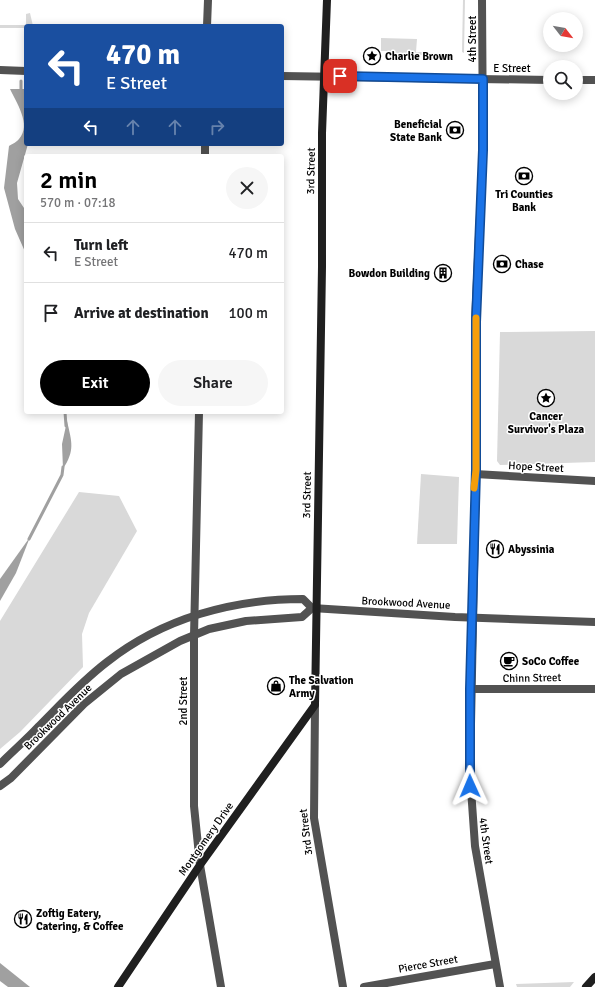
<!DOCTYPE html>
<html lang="en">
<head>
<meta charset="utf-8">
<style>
	body { margin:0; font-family:Signika,sans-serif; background:#f6f6f6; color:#202124; height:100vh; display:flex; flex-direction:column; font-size:15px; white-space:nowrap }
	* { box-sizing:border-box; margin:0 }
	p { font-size:13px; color:#757577 }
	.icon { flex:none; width:22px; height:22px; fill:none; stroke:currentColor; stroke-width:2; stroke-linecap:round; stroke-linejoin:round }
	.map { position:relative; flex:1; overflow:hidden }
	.details { position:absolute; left:24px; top:154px; width:260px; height:260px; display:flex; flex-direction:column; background:#fff; border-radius:4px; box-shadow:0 2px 10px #0003 }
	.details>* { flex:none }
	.guide { position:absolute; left:24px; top:24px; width:260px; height:122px; border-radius:4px; box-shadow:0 2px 10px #0003; background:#1a4fa0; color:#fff; overflow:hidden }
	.needle { width:26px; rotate:121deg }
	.controls { position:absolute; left:543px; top:12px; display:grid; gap:8px }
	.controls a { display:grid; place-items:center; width:40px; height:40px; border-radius:50%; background:#fff; box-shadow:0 2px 10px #0003; font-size:20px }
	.pin { position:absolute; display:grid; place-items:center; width:34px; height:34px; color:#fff; margin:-17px; border-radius:8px; box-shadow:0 2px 6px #0006 }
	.me { position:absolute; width:44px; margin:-22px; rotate:359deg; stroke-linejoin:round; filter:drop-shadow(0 0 3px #0008) }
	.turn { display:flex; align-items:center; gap:14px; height:84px; padding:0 16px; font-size:18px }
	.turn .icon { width:52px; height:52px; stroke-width:2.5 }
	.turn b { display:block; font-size:28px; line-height:34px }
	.lanes { display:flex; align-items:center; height:38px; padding:0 16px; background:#0003; justify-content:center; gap:20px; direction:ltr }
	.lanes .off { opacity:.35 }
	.round { display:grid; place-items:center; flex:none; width:42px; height:42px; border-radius:21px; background:#f6f6f6 }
	.summary { display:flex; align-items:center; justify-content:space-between; height:68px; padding:0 16px }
	h1 { font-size:24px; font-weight:600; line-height:30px; color:#000 }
	.cta { display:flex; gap:8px; margin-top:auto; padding:8px 16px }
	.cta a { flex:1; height:46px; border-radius:24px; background:#000; color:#fff; font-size:16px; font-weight:600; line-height:46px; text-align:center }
	.cta a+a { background:#f6f6f6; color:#202124 }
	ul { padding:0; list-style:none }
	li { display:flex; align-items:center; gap:12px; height:60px; padding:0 16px; border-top:1px solid #e0e0e0 }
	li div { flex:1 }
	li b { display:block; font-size:15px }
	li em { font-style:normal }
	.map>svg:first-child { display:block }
	.green { fill:#d9d9d9 }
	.water { fill:#a0a0a0 }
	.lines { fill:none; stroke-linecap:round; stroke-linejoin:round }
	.stream { stroke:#a0a0a0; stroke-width:3 }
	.minor { stroke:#525252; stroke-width:8 }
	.tertiary { stroke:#525252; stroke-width:8 }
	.secondary { stroke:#1f1f1f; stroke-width:8 }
	.route-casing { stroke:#114b97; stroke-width:10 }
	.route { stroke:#1a73e8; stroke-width:7 }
	.slow { stroke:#f59e0b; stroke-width:7 }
	.labels { text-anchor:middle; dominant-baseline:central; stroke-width:3; stroke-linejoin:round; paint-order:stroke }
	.street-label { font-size:11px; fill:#000; stroke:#fff }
	.poi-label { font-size:11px; font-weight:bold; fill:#000; stroke:#fff; text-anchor:start }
</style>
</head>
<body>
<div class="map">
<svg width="595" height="987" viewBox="0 0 595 987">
	<rect width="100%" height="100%" fill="#fff"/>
	<g class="green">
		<path d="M463,0H465L464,53L462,52Z"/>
		<path d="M30,13L33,26H26V28H0V25H26V14Z"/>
		<path d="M381,38L417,39L416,52H423V55L394,54V51H381Z"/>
		<path d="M595,331V462L500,465L497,461L500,332Z"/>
		<path d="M421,474L459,477L457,544H417Z"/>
		<path d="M79,492L119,496L137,531L89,613L82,634L83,667L20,732L0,749V621Z"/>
		<path d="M574,982L570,987H517L516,984Z"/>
	</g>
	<g class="water">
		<path d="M10,89H26V144H28L17,183L18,199L26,211V254L15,229L4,188L9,146C12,144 17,142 19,139C32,125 16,102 10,89Z"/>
		<path d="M67,421C72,443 75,450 63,469L62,444Z"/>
		<path d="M30,537L16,573L0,601V579Z"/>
		<path d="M0,963L30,987H8L0,981Z"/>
	</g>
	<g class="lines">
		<g class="stream">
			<path d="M21,92V81"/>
			<path d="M65,412L66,426"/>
			<path d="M29,539L62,475L63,467"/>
		</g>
		<g class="minor">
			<path d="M207,26L208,0"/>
			<path d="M205,156V144"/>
			<path d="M199,412L194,636V806L200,865L221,987"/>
			<path d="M475,474L595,481"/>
			<path d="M470,689H595"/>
			<path d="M315,705L314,818L343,987"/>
			<path d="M364,987L495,964"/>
		</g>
		<g class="tertiary">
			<path d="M482,0L483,150L475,322L476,470L470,775L475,846L500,987"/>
			<path d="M0,70L26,71"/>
			<path d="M282,76L550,80"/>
			<path d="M576,80H595"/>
			<path d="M0,764C13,751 27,739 39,726C61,704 82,681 107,662C163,618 233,599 303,599L312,608L455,617L595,622"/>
			<path d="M0,786L11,778L84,704L121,674L180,641L209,629L246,621L302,617L312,608"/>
		</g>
		<g class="secondary">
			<path d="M118,987L200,865L315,705L322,267V133L327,0"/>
			<path d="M586,987L595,977"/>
		</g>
	</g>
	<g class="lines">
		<g class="route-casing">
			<path id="route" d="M340,76L483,79V150L476,322V470L470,689V786"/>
		</g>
		<use href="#route" class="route"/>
		<path class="slow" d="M474,488L476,470V318"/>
	</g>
	<defs>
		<g id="sight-ring" transform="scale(0.9)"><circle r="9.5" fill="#fff" stroke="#000" stroke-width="1.5"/><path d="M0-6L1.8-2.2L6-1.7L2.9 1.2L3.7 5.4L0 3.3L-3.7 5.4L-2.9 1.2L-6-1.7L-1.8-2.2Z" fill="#000"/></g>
		<g id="bank-ring" transform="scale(0.9)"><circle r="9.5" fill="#fff" stroke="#000" stroke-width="1.5"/><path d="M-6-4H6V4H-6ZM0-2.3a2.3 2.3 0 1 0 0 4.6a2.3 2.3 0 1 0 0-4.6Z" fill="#000"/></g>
		<g id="building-ring" transform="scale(0.9)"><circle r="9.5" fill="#fff" stroke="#000" stroke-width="1.5"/><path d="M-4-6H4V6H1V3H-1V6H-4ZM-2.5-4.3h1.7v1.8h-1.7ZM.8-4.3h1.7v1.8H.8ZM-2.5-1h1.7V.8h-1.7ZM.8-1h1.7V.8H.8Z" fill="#000"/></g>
		<g id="restaurant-ring" transform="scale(0.9)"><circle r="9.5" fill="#fff" stroke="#000" stroke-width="1.5"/><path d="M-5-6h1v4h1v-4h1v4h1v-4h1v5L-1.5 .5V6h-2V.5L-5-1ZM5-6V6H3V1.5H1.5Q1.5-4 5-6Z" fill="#000"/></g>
		<g id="cafe-ring" transform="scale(0.9)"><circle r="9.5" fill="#fff" stroke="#000" stroke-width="1.5"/><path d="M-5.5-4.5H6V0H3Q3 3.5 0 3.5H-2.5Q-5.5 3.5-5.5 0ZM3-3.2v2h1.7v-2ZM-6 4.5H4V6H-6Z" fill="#000"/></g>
		<g id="shop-ring" transform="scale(0.9)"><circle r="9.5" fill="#fff" stroke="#000" stroke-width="1.5"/><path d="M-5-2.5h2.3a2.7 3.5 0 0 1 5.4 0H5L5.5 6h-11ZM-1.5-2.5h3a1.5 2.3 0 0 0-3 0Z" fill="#000"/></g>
	</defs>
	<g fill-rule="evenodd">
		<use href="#sight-ring" x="372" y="56"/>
		<use href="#bank-ring" x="455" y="130"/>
		<use href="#bank-ring" x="524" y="176"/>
		<use href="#bank-ring" x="502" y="264"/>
		<use href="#building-ring" x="443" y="273"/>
		<use href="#sight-ring" x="546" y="398"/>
		<use href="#restaurant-ring" x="495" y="549"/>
		<use href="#cafe-ring" x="509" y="661"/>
		<use href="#shop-ring" x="276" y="686"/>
		<use href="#restaurant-ring" x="23" y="919"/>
	</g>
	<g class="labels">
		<g class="street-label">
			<text transform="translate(472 39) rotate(-90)">4th Street</text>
			<text x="512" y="68">E Street</text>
			<text transform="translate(311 171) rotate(-89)">3rd Street</text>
			<text transform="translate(536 467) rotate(3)">Hope Street</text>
			<text transform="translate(307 495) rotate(-89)">3rd Street</text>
			<text transform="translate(406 603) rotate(3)">Brookwood Avenue</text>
			<text transform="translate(532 678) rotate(-1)">Chinn Street</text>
			<text transform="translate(183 701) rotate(-90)">2nd Street</text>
			<text transform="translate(58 717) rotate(-44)">Brookwood Avenue</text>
			<text transform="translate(306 832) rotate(-97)">3rd Street</text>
			<text transform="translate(206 839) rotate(-55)">Montgomery Drive</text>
			<text transform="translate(486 841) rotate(82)">4th Street</text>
			<text transform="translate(428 964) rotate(-10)">Pierce Street</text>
		</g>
		<g class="poi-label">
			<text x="385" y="56">Charlie Brown</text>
			<text x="442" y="124" text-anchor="end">Beneficial<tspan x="442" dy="13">State Bank</tspan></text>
			<text x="524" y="194" text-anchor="middle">Tri Counties<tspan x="524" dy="13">Bank</tspan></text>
			<text x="515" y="264">Chase</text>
			<text x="430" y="273" text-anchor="end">Bowdon Building</text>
			<text x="546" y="416" text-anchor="middle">Cancer<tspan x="546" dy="13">Survivor's Plaza</tspan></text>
			<text x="508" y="549">Abyssinia</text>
			<text x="522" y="661">SoCo Coffee</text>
			<text x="289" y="680">The Salvation<tspan x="289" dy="13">Army</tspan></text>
			<text x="36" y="913">Zoftig Eatery,<tspan x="36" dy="13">Catering, &amp; Coffee</tspan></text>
		</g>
	</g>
</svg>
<div class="controls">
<a><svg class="needle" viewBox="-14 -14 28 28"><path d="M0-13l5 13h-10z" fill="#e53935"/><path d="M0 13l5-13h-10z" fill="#757577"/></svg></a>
<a><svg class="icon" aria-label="search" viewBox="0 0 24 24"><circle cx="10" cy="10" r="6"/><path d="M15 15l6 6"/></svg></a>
</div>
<div class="pin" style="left:340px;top:76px;background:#d93025"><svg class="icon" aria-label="arrive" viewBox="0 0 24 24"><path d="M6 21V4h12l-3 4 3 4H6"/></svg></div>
<svg class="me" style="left:470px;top:786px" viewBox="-20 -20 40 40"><path d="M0-17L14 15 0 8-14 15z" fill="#1a73e8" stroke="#fff" stroke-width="4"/></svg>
<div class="guide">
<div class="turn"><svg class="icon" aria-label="left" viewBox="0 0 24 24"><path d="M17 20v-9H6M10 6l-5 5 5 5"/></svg><div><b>470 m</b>E Street</div></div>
<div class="lanes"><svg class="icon" aria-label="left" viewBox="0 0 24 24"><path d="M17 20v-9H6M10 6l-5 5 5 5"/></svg><svg class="icon off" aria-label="ahead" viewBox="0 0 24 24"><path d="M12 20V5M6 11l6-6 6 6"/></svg><svg class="icon off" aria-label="ahead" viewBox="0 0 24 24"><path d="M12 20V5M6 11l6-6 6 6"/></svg><svg class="icon off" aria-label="right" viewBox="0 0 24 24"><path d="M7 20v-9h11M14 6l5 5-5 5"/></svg></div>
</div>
<section class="details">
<div class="summary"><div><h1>2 min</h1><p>570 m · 07:18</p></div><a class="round"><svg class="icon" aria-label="close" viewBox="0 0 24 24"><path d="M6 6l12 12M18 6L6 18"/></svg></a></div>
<ul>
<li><svg class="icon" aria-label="left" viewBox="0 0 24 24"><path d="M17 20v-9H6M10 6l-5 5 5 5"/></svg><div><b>Turn left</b><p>E Street</p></div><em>470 m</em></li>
<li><svg class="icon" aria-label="arrive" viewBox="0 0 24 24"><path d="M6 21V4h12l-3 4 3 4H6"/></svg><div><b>Arrive at destination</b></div><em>100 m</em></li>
</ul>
<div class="cta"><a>Exit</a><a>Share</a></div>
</section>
</div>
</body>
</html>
